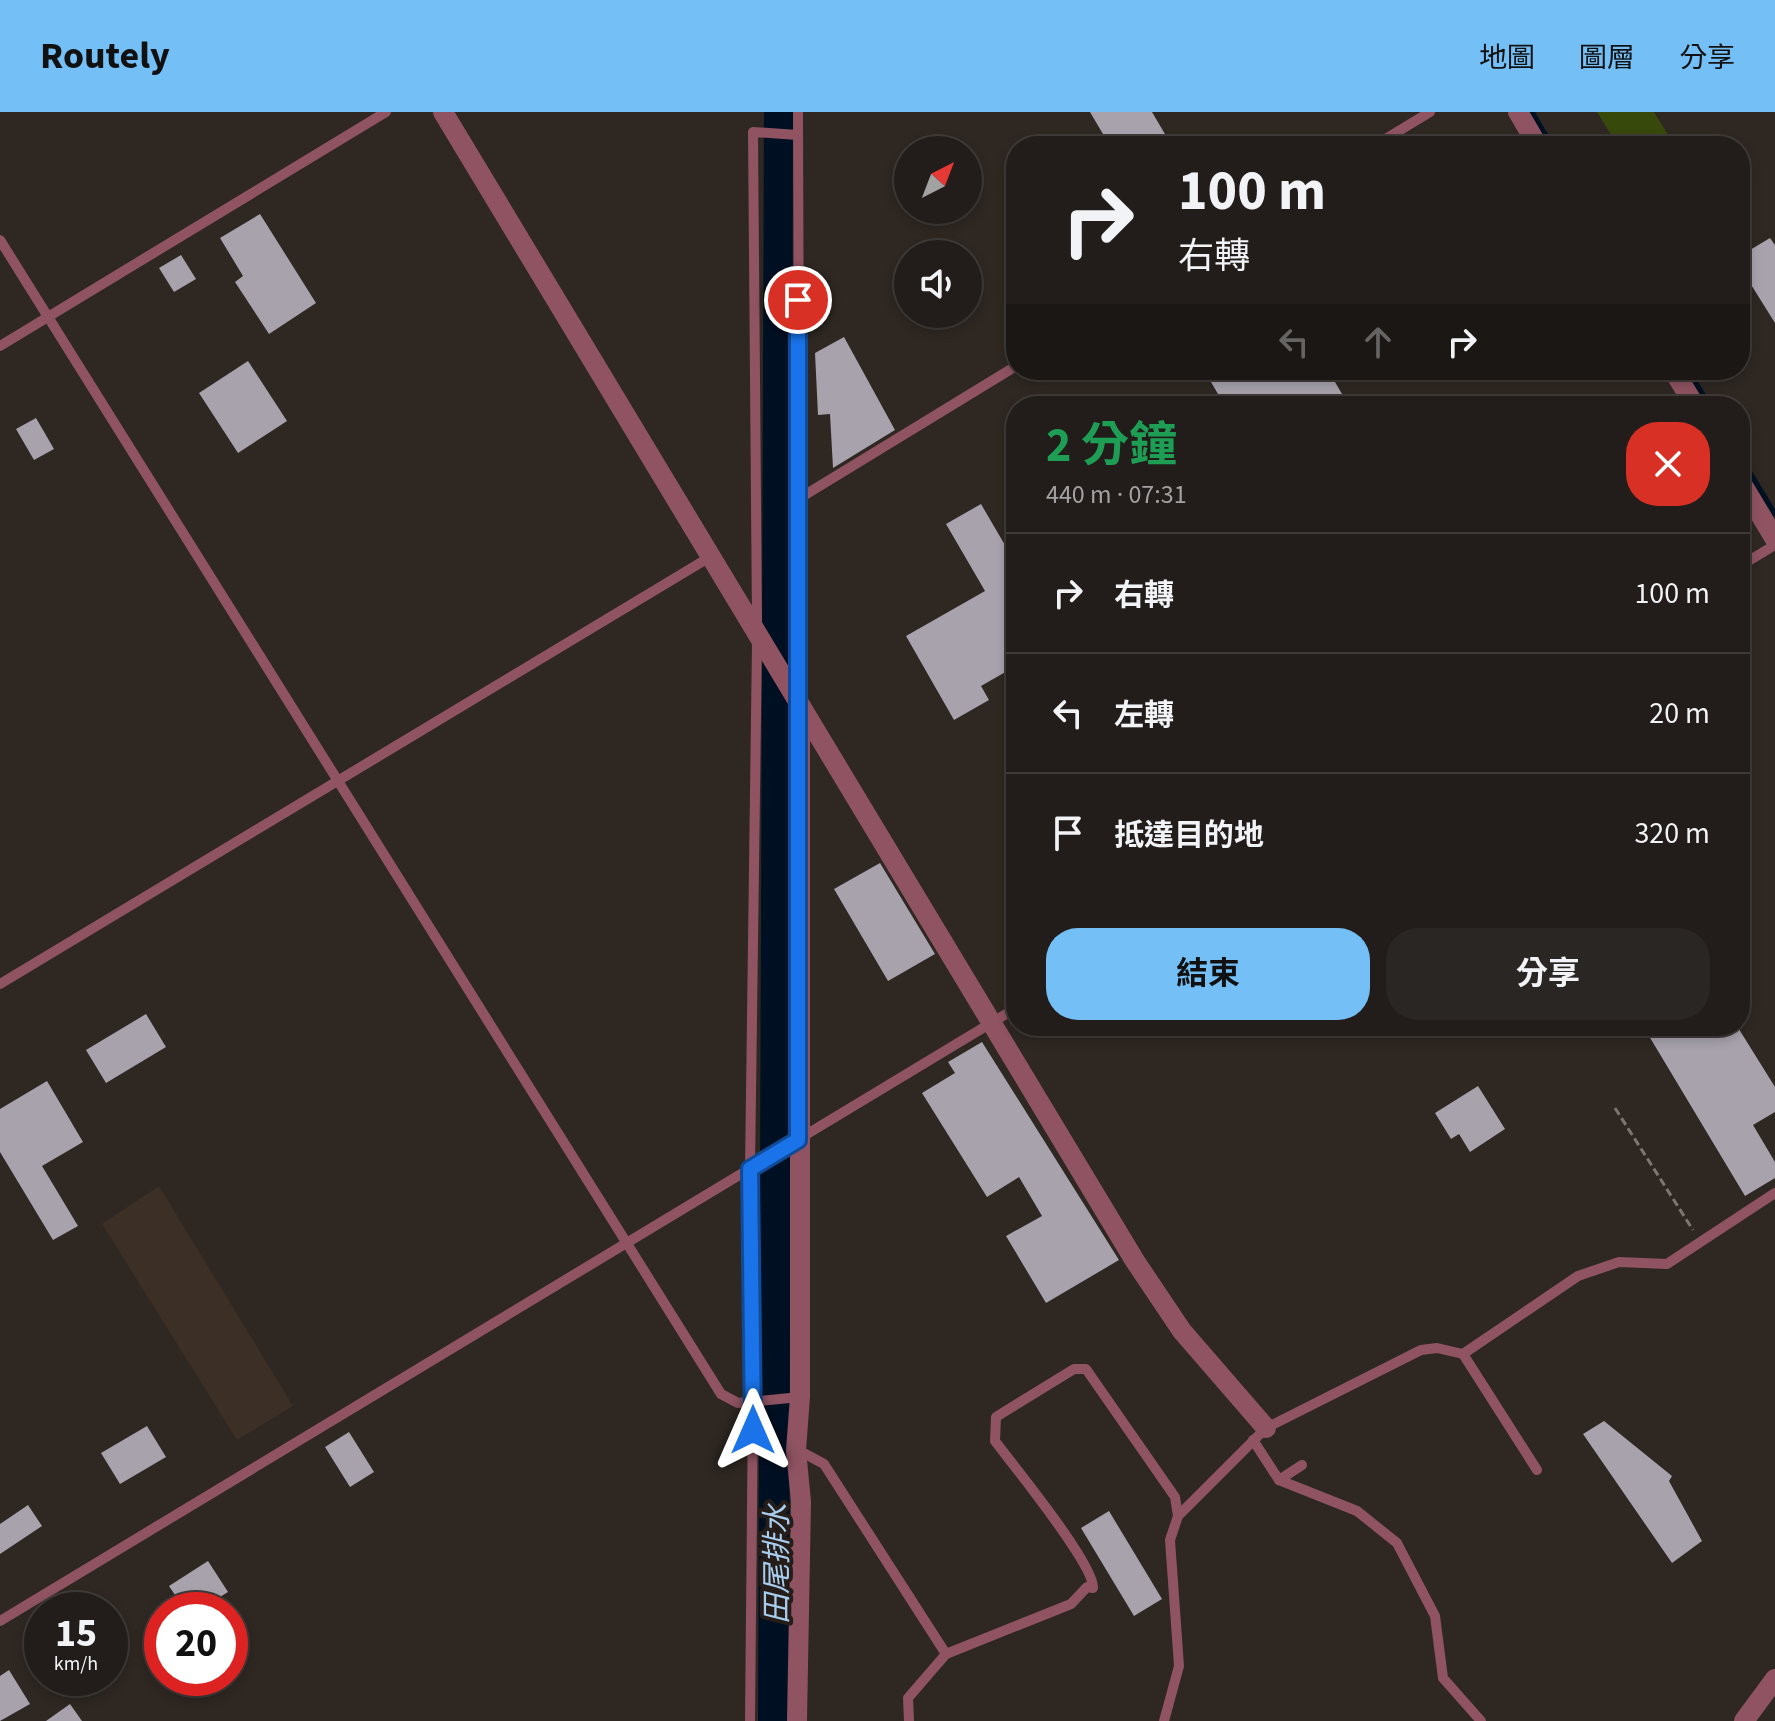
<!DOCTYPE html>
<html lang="zh-TW">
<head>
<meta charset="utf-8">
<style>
	body { margin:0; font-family:"Source Sans 3","Noto Sans TC",sans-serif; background:#2a2623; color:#f1f3f6; height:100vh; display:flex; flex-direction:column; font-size:30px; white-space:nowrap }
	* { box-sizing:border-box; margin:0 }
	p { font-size:26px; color:#a2a2a2 }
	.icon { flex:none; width:44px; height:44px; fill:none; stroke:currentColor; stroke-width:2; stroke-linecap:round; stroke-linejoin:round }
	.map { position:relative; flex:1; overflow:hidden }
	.drawer { position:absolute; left:1006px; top:284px; width:744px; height:640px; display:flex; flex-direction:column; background:#221d1a; border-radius:32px; box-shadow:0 4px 12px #0003,0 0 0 2px #3f3b39 }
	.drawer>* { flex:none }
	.top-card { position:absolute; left:1006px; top:24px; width:744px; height:244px; border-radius:32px; box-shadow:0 4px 12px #0003,0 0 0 2px #3f3b39; background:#221d1a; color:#f1f3f6; overflow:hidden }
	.needle { width:52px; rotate:42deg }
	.fabs { position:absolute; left:894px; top:24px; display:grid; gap:16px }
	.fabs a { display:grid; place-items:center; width:88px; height:88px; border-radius:50%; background:#221d1a; box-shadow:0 4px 12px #0003,0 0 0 2px #3f3b39; font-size:40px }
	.speed { position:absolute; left:24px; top:1480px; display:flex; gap:16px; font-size:40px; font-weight:700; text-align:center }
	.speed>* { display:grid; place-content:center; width:104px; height:104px; border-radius:50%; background:#221d1a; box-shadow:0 4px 12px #0003,0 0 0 2px #3f3b39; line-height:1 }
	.speed small { font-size:20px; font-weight:400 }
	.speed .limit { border:12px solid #d22; background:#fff; color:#111 }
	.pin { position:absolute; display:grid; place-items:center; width:68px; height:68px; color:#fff; margin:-34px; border:4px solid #fff; border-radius:50%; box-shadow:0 2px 8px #0007 }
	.me { position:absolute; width:88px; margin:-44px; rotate:0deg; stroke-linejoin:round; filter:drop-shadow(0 0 6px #0008) }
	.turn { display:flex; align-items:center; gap:28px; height:168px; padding:0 40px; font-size:36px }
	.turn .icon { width:104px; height:104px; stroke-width:2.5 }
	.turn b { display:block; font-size:56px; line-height:68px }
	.lanes { display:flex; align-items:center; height:76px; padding:0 40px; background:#0003; justify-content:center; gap:40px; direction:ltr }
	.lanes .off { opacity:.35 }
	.round { display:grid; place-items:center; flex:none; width:84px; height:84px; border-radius:32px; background:#2a2623 }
	.headline { display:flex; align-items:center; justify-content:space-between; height:136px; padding:0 40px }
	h1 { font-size:48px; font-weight:700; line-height:60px; color:#1e9e55 }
	.cta { display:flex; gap:16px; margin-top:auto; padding:16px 40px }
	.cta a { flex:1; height:92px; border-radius:32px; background:#74c0f6; color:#111; font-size:32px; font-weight:700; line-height:92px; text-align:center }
	.cta a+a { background:#2a2623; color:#f1f3f6 }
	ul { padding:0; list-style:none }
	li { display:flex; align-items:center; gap:24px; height:120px; padding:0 40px; border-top:2px solid #3f3b39 }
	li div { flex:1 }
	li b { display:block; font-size:30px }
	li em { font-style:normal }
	header { display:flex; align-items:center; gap:48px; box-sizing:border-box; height:112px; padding:0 40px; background:#74c0f6; color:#111 }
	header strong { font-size:38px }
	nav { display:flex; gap:44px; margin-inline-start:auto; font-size:28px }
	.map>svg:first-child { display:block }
	.built { fill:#3c2f26 }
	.green { fill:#38490c }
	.water { fill:#001023 }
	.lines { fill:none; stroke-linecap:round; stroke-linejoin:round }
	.stream { stroke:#001023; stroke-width:5 }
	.building { fill:#a7a2ac }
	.path { stroke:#7c7671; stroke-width:3; stroke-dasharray:8 4; stroke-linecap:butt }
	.service { stroke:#8f5362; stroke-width:10 }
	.minor { stroke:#8f5362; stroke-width:20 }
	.tertiary { stroke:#8f5362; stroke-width:20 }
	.route-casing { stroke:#114b97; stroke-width:20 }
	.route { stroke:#1a73e8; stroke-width:14 }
	.labels { text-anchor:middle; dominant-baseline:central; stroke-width:8; stroke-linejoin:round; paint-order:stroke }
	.water-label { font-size:30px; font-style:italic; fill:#a9cdee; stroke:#251d19 }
</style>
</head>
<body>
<header>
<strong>Routely</strong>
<nav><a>地圖</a><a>圖層</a><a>分享</a></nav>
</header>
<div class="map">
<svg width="1775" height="1609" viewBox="0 0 1775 1609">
	<rect width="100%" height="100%" fill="#2e2722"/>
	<path class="built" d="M159,1074L293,1294L237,1328L102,1112Z"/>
	<path class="green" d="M1597,0H1654L1675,34H1618Z"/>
	<path class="water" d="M764,0H793L789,1609H758Z"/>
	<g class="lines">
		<g class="stream">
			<path d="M1532,0L1552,34"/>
			<path d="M1688,258L1710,294"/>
			<path d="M1740,344L1775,402"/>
		</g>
	</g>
	<g class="building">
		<path d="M1090,0H1152L1172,34H1110Z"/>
		<path d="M260,102L316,191L269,222L235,170L243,164L220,126Z"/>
		<path d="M1770,126L1775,133V211L1740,155V144Z"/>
		<path d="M181,143L196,167L174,180L159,156Z"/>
		<path d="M844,225L895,318L833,356L830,302L818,303L815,241Z"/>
		<path d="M248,249L287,309L238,341L199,281Z"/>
		<path d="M1204,258H1328L1349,294H1225Z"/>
		<path d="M36,306L54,337L34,348L16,317Z"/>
		<path d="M981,392L1016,452V554L981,574L989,588L954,608L906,524L985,479L946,412Z"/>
		<path d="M880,751L935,842L888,869L834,777Z"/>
		<path d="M146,902L166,935L106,971L86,938Z"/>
		<path d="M1643,914H1737L1775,975V1000L1753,1013L1775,1050V1066L1745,1084Z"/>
		<path d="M982,930L1119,1148L1046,1191L1006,1124L1042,1104L1019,1065L987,1085L922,981L955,961L948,950Z"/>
		<path d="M47,969L83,1030L42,1054L78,1114L53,1128L0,1040V997Z"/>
		<path d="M1478,974L1505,1017L1470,1040L1459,1022L1451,1027L1435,1001Z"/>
		<path d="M1604,1309L1672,1364L1669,1369L1702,1429L1672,1451L1583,1322Z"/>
		<path d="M147,1314L166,1345L120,1372L101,1341Z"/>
		<path d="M349,1320L374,1360L350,1375L325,1335Z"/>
		<path d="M28,1393L42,1414L0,1442V1412Z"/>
		<path d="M1109,1399L1162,1487L1134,1504L1081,1416Z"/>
		<path d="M208,1449L228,1480L199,1498H185L169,1474Z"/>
		<path d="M9,1558L30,1592L0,1609V1564Z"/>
		<path d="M70,1592L82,1609H46Z"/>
	</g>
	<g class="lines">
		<path class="path" d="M1615,996L1693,1118"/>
		<g class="service">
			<path d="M798,0L800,585"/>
			<path d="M1374,34L1430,0"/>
			<path d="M0,128L721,1282L738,1291L800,1285"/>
			<path d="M0,234L386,0"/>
			<path d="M800,386L1016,254"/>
			<path d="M1740,454L1775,433"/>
			<path d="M757,513L753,20L798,23"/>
			<path d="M0,872L710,445"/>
			<path d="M1463,1242L1537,1358"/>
			<path d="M1253,1328L1279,1368L1357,1399L1397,1431L1435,1504L1443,1566L1481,1609"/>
			<path d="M798,1338L824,1352L946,1542"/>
			<path d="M1279,1368L1302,1353"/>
			<path d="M0,1509L1016,896"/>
			<path d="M750,1609L753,1289L750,1057L757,529"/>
			<path d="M909,1609L908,1586L946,1542L1071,1492L1087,1475L1093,1476C1095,1453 1013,1353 995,1329L996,1305L1074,1257H1086L1175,1385L1178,1404"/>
			<path d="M1164,1609L1179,1554L1170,1428L1178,1404L1266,1316L1421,1238L1437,1236L1463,1242L1578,1164L1619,1150L1667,1152L1775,1081"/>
		</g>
		<g class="minor">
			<path d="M443,0L1135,1149L1182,1219L1266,1316"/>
			<path d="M1518,0L1538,34"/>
			<path d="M1673,258L1695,294"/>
			<path d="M1740,369L1775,427"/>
			<path d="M797,1609L801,1390L796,1338L800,1285V593"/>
		</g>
		<path class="tertiary" d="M1744,1609L1775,1567"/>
	</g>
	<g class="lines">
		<g class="route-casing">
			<path id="route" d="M753,1318L750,1057L798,1028V188"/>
		</g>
		<use href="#route" class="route"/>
	</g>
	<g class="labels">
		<g class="water-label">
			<text transform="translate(777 1452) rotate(-90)">田尾排水</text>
		</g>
	</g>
</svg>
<div class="fabs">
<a><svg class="needle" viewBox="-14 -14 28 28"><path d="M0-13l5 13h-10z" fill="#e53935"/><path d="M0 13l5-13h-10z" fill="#a2a2a2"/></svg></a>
<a><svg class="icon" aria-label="sound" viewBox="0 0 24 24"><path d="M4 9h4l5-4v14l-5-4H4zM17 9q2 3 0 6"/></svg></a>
</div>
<div class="speed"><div>15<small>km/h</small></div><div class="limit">20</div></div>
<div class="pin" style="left:798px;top:188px;background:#d93025"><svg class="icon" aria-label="arrive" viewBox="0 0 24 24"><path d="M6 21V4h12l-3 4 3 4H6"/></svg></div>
<svg class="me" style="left:753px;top:1318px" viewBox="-20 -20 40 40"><path d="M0-17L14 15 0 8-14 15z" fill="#1a73e8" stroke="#fff" stroke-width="4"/></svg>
<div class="top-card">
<div class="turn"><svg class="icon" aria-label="right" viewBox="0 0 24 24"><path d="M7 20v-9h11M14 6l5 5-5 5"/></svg><div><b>100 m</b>右轉</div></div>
<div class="lanes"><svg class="icon off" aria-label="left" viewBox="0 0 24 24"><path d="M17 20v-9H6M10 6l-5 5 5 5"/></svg><svg class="icon off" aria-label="ahead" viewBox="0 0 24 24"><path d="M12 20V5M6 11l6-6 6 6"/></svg><svg class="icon" aria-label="right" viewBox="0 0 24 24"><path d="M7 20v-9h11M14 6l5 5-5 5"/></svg></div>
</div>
<section class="drawer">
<div class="headline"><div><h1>2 分鐘</h1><p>440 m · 07:31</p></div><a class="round" style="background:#d93025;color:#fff"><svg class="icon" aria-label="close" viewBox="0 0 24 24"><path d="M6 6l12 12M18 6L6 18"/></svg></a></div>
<ul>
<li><svg class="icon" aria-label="right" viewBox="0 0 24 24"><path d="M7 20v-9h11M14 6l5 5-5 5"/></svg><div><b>右轉</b></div><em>100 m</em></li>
<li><svg class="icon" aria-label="left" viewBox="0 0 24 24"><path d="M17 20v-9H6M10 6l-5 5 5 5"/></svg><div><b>左轉</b></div><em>20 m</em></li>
<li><svg class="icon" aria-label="arrive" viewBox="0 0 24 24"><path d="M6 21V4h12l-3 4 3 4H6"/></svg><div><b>抵達目的地</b></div><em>320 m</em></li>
</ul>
<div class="cta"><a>結束</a><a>分享</a></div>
</section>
</div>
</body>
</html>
